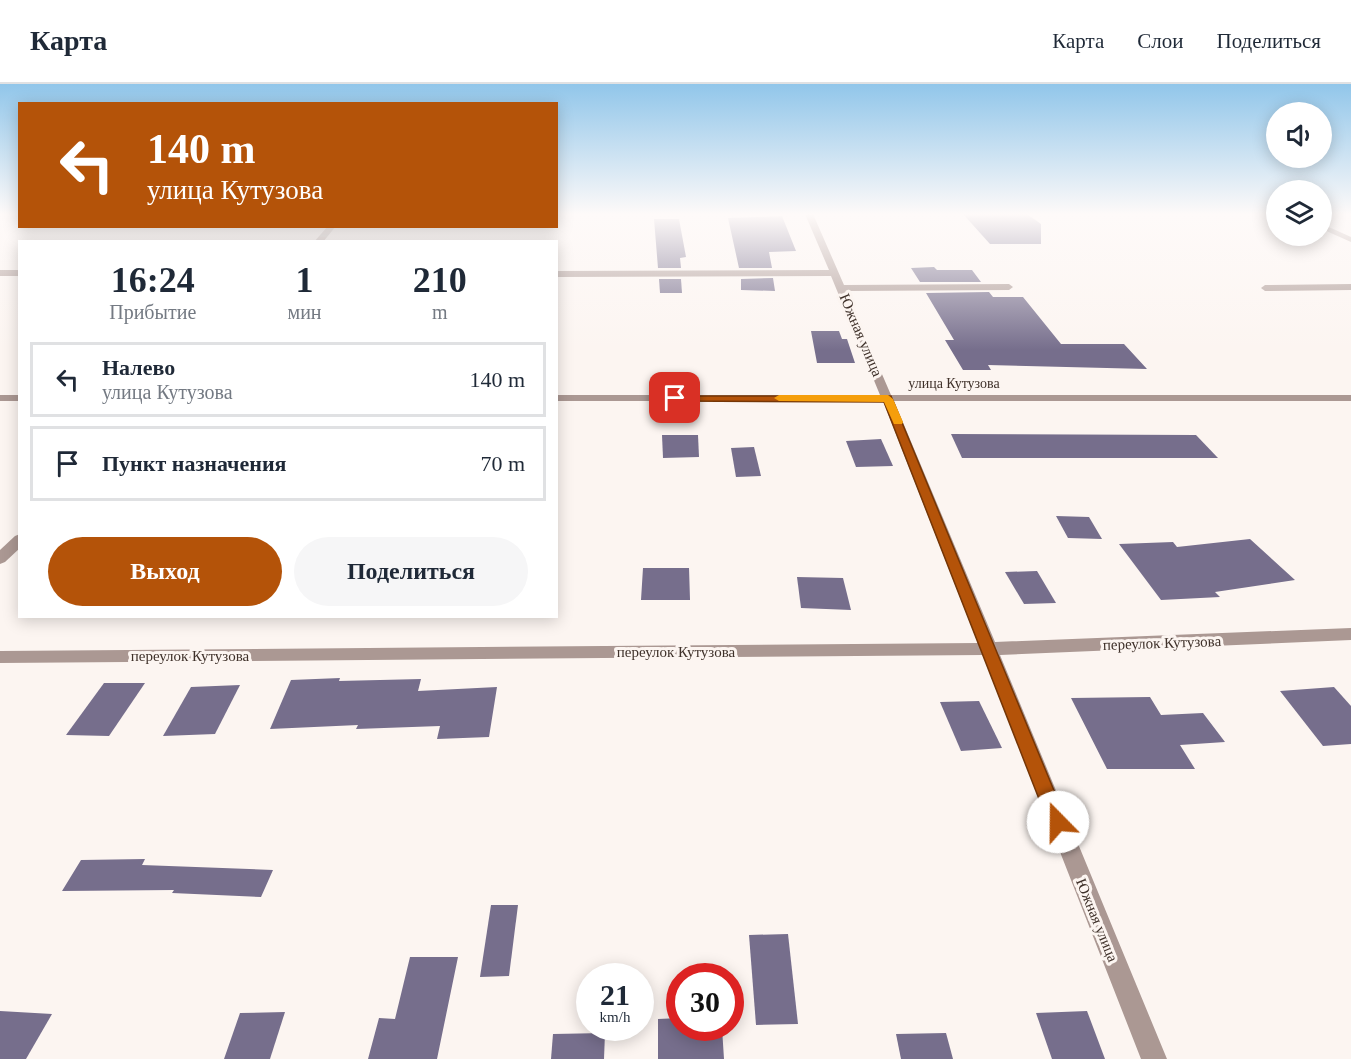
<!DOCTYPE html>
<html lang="ru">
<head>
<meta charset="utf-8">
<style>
	body { margin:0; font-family:"Times New Roman",serif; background:#f6f6f7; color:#1f2937; height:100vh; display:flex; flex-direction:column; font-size:22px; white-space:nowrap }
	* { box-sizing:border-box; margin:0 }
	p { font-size:20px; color:#747a83 }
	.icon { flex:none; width:33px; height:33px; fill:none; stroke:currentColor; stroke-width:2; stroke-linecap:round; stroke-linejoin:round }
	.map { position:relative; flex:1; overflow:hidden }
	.details { position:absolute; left:18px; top:156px; width:540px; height:378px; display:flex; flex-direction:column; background:#fff; border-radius:0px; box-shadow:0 3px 15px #0003 }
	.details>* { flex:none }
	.hud { position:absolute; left:18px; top:18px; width:540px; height:126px; border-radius:0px; box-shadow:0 3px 15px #0003; background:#b45309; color:#fff; overflow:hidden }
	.controls { position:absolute; left:1266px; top:18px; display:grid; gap:12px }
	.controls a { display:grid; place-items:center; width:66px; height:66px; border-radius:50%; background:#fff; box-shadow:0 3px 15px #0003; font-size:30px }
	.speed { position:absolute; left:576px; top:879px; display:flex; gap:12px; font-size:30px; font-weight:700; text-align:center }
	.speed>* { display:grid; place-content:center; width:78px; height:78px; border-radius:50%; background:#fff; box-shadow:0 3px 15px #0003; line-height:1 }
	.speed small { font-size:15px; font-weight:400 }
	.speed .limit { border:9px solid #d22; background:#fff; color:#111 }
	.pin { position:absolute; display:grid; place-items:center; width:51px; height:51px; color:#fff; margin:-26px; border-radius:12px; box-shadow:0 3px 9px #0006 }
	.me { position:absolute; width:66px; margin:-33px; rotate:338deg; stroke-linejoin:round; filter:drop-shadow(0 0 4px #0008) }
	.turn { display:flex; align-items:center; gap:21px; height:126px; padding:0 30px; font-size:27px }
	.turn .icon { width:78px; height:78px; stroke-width:2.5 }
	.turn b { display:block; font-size:42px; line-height:51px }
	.eta { display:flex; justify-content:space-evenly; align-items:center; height:102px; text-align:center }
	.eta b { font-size:36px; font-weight:600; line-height:42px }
	.button { display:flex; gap:12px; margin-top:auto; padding:12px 30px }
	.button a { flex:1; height:69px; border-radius:36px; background:#b45309; color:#fff; font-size:24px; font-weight:600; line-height:69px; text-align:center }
	.button a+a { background:#f6f6f7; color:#1f2937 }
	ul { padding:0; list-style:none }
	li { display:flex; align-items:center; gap:18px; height:75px; margin:0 12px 9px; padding:0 18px; border:3px solid #e0e1e3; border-radius:0px }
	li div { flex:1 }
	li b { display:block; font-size:22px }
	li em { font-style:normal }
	header { display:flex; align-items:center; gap:36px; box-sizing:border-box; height:84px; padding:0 30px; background:#fff; border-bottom:2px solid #e0e1e3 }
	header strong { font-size:28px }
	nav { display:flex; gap:33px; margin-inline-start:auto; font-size:21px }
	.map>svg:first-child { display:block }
	.building { fill:#766e8c }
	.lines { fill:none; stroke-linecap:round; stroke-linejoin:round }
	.minor { fill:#ab9893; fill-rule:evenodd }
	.route { fill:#b45309; stroke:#753606; stroke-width:1.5 }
	.slow { fill:#f59e0b }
	.labels { text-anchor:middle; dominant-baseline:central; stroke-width:6; stroke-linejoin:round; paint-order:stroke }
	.far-street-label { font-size:14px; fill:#3f312a; stroke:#fcf5f1 }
	.street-label { font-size:15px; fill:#3f312a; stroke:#fcf5f1 }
</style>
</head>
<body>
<header>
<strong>Карта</strong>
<nav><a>Карта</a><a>Слои</a><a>Поделиться</a></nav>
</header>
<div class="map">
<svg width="1351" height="975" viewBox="0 0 1351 975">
	<rect width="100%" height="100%" fill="#fcf5f1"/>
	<g class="building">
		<path d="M963,130H1027L1041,140V160H990Z"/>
		<path d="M782,132L796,167L769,168L772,184H739L728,134Z"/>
		<path d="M654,135H679L686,173L680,174L681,184H658Z"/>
		<path d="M934,183L937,186H972L981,198H920L911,184Z"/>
		<path d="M773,194L775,207L741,206V195Z"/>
		<path d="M659,195H681L682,209H660Z"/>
		<path d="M989,208L993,213H1023L1061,260H1124L1147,285L988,281L991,286H963L945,256H954L926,209Z"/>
		<path d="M811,247H839L842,255H847L855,279H817Z"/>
		<path d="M951,350L1196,351L1218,374H962Z"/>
		<path d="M662,351H698L699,373L663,374Z"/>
		<path d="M881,355L893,382L856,383L846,357Z"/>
		<path d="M754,363L761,392L736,393L731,364Z"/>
		<path d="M1056,432L1089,433L1102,455L1068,454Z"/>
		<path d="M1250,455L1295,496L1215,508L1220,513L1161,516L1119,460L1173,458L1177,463Z"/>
		<path d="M643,484H689L690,516H641Z"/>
		<path d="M1037,487L1056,519L1024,520L1005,488Z"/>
		<path d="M797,493L843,494L851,526L801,524Z"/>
		<path d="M340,594L339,597L421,595L418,607L497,603L489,653L437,655L440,642L356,645L358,641L270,645L291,596Z"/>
		<path d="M104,599H145L109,652L66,651Z"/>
		<path d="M240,601L215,650L163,652L191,603Z"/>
		<path d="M1334,603L1351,622V660L1323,662L1280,607Z"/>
		<path d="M1150,613L1161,631L1203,629L1225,658L1180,661L1195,685H1107L1071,614Z"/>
		<path d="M979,617L1002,664L961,667L940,618Z"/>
		<path d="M145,775L142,781L273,786L261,813L172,809L174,806L62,807L81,776Z"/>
		<path d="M491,821H518L509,892L480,893Z"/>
		<path d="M788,850L798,940L756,941L749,851Z"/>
		<path d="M410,873H458L437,975H368L379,934L395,935Z"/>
		<path d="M0,927L52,930L26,975H0Z"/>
		<path d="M1087,927L1105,975H1052L1036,929Z"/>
		<path d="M285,928L270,975H224L240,929Z"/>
		<path d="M680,934V944H722L724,975H658V935Z"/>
		<path d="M605,949L604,975H551L553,950Z"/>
		<path d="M946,949L953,975H901L896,950Z"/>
	</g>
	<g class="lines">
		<g class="minor">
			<path d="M805,130H813L844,201L1009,200L1013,203L1009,206L846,207L891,311H1351V317H894L995,558L1351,544V556L1000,571L1167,975H1141L983,571L0,579V567L978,559L883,317H556V311H880L831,192L556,193V187L829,186Z"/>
			<path d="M1322,140L1351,153V158L1322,145Z"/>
			<path d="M328,142H336L323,158H314Z"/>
			<rect x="0" y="186" width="20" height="6"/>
			<path d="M1351,200V206L1265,207L1261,204L1265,201Z"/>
			<rect x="0" y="311" width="20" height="6"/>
			<path d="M20,450V464L5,478L0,480V466L15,452Z"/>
		</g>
	</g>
	<linearGradient id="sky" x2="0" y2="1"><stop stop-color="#91c6ea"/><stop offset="0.49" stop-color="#fefaf9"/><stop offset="1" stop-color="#fefaf9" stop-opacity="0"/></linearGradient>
	<rect width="1351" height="266" fill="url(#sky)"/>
	<path class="route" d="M671,312H891L1067,738L1064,744L1058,747L1051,744L1048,738L884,318L675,317L670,314Z"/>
	<path class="slow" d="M888,311L893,315L903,338L902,340H894L884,318L779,317L774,314L779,311Z"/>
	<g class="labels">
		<g class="far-street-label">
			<text x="954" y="299">улица Кутузова</text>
		</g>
		<g class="street-label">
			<text transform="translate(861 251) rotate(67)">Южная улица</text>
			<text transform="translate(1162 559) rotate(-2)">переулок Кутузова</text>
			<text x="676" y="568">переулок Кутузова</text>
			<text x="190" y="572">переулок Кутузова</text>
			<text transform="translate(1097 836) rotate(68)">Южная улица</text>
		</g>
	</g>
</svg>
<div class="controls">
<a><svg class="icon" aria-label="sound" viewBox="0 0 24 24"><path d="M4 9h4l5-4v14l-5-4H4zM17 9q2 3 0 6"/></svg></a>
<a><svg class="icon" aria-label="layers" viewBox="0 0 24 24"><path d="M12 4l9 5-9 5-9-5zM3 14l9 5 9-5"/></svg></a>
</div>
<div class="speed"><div>21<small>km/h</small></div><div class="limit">30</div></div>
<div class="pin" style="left:675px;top:314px;background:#d93025"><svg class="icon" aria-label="arrive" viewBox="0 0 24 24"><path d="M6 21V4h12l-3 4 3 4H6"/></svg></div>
<svg class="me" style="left:1058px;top:738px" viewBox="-20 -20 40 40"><circle r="19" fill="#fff"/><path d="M0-13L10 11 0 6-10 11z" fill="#b45309"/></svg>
<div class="hud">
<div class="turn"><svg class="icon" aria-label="left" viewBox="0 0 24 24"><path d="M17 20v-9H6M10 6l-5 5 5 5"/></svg><div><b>140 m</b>улица Кутузова</div></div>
</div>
<section class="details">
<div class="eta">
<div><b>16:24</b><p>Прибытие</p></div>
<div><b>1</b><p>мин</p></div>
<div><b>210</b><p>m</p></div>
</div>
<ul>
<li><svg class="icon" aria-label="left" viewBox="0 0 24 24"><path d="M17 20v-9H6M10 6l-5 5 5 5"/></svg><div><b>Налево</b><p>улица Кутузова</p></div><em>140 m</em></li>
<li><svg class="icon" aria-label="arrive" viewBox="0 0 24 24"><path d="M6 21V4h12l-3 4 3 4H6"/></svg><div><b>Пункт назначения</b></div><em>70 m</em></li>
</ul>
<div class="button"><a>Выход</a><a>Поделиться</a></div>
</section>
</div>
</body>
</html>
